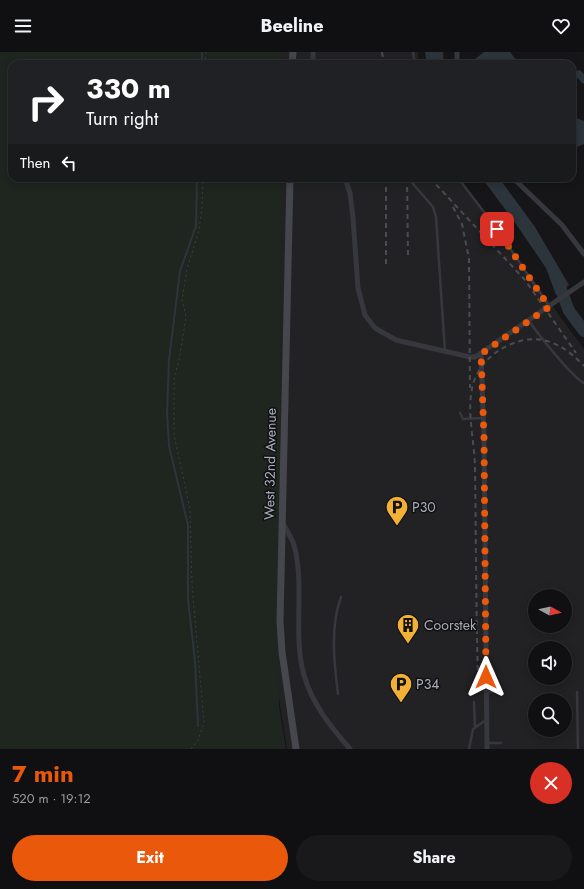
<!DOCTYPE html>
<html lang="en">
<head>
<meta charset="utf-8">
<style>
	body { margin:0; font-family:Jost,sans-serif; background:#19191b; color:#f1f3f6; height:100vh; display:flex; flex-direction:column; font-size:15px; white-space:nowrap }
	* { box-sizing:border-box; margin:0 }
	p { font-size:13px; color:#9c9d9f }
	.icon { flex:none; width:22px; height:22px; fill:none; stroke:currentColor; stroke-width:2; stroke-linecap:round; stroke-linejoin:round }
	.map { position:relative; height:697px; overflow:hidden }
	.sheet { display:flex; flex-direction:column; background:#101012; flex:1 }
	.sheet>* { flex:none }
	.banner { position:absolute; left:8px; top:8px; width:568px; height:122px; border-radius:12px; box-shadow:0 2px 10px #0003,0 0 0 1px #303032; background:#202124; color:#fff; overflow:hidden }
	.needle { width:26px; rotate:98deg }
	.buttons { position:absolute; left:528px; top:537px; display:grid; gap:8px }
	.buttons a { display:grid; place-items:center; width:44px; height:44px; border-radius:50%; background:#101012; box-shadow:0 2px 10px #0003,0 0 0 1px #303032; font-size:20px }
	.pin { position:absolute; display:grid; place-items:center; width:34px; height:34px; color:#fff; margin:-17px; border-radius:8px; box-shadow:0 2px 6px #0006 }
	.me { position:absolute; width:44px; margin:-22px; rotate:0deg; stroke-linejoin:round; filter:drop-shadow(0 0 3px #0008) }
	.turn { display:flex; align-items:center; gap:14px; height:84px; padding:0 12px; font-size:18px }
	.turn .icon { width:52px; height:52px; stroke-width:2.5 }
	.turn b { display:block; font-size:28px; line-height:34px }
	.then { display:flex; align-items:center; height:38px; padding:0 12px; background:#0003; gap:8px; font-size:15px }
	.round { display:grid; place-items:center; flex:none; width:42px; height:42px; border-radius:21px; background:#19191b }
	.head { display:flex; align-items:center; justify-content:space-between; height:68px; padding:0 12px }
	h1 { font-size:24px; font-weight:700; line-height:30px; color:#ea580c }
	.primary-button { display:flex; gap:8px; margin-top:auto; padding:8px 12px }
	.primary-button a { flex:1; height:46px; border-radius:24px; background:#ea580c; color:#fff; font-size:16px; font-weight:700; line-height:46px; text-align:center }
	.primary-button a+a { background:#19191b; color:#f1f3f6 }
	header { display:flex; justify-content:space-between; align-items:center; height:52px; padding:0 12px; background:#101012; font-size:18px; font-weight:700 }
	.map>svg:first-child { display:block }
	.built { fill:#222225; fill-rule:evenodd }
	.green { fill:#1e261f }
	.water { fill:#2c353c }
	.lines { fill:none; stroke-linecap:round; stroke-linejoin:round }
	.stream { stroke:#2c353c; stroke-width:2 }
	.canal { stroke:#2c353c; stroke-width:7 }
	.river { stroke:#2c353c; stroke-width:12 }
	.path { stroke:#3d3f44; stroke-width:1; stroke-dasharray:2 3; stroke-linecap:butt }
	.lane { stroke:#37383d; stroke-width:2.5 }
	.street { stroke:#37383d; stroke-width:5 }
	.secondary { stroke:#45474d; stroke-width:7 }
	.rail { stroke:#4a4c52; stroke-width:2; stroke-dasharray:5 4; stroke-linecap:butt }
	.route { stroke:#ea580c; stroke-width:7; stroke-dasharray:0 12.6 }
	.labels { text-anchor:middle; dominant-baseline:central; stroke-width:3; stroke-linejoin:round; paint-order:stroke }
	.street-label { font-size:14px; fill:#a8adb8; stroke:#111113 }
	.poi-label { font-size:14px; fill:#a8adb8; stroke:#111113; text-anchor:start }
</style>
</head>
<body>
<header><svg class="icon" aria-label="menu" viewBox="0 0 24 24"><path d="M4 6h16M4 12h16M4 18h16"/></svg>Beeline<svg class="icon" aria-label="heart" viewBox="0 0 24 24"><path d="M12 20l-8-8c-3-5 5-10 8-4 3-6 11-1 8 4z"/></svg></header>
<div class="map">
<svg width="584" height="697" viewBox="0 0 584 697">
	<rect width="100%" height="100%" fill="#161618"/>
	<g class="built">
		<path d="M278,0H418L419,12H278Z"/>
		<path d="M274,126H458L584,297V697H287L260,529ZM535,544H565V574H535ZM535,596H565V626H535ZM535,648H565V678H535Z"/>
	</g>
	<path class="green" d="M0,0H281V12H12V126H281L279,655L286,697H0Z"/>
	<g class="water">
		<path d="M425,0H443L444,12H427Z"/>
		<path d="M484,0H510L519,12H472L471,10Z"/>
		<path d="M576,66L584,69V92L577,95H572V67Z"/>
		<path d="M482,126H499L535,175L569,233L556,243L546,216L518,175Z"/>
	</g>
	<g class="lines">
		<g class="stream">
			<path d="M202,0V12"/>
			<path d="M197,126L196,174L180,219L169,308L167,361L169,394L188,473V548L195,609L198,674"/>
		</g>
		<path class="canal" d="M579,22L584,28"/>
		<path class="river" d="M556,224L569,259L584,279"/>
		<g class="path">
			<path d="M205,12L206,0"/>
			<path d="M191,697L198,688L204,671L192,532L190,457L174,383V326L179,309L186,265L182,248L187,217L199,178L202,156L203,126"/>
		</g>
		<g class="lane">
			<path d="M413,0L415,12"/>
			<path d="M408,126L433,155L436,165L445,300"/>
			<path d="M458,126L497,177L549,254"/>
			<path d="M529,269C537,281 573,326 584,331"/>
			<path d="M460,361L463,367L483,366"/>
			<path d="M487,640H501"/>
			<path d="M577,640L578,697"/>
			<path d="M338,642C334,611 330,574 341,545"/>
			<path d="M474,650L475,674"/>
			<path d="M487,691H501"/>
			<path d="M469,697L473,677L486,668"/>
		</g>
		<g class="street">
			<path d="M457,0V12"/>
			<path d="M313,12V0"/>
			<path d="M345,126L350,141L353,166L358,236L365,263L375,276L396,288L470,305H475L584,230"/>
			<path d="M513,126L562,173L584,202"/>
			<path d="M481,302L484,385L487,697"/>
			<path d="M283,471C286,477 290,484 293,490C306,530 292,582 304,623C312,652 331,675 350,697"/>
		</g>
		<g class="secondary">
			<path d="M292,12L293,0"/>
			<path d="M290,126L280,569L282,600L296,697"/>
		</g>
		<g class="rail">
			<path d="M382,0L384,12"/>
			<path d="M386,126V216"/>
			<path d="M407,126L408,204"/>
			<path d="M430,126L525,228L576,301"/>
			<path d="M453,155L462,172L469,207L470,336"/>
			<path d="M478,627C476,557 476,487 475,417C475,389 465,357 474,329C482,308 499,295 520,289C546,282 567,296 584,314"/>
		</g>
	</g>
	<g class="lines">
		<path class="route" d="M486,625L484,385L481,302L549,255L497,177"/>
	</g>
	<defs>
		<g id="parking-pin" transform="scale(1.15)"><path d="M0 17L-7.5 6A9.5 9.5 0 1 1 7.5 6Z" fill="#f2b134" stroke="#111113"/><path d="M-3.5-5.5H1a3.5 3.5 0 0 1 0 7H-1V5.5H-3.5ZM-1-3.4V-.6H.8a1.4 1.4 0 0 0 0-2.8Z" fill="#111"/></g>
		<g id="building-pin" transform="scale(1.15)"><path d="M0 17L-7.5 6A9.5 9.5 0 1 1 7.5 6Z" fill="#f2b134" stroke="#111113"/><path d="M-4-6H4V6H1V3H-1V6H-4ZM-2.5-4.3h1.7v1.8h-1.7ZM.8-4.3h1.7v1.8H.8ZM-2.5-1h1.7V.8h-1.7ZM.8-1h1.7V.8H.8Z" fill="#111"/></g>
	</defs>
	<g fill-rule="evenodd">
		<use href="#parking-pin" x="397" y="455"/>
		<use href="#building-pin" x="408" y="573"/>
		<use href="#parking-pin" x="401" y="632"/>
	</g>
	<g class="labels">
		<g class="street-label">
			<text transform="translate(270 412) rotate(-89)">West 32nd Avenue</text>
		</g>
		<g class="poi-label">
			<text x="412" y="455">P30</text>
			<text x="424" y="573">Coorstek</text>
			<text x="416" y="632">P34</text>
		</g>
	</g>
</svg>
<div class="buttons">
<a><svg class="needle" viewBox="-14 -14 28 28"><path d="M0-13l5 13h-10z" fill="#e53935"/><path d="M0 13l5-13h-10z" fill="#9c9d9f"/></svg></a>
<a><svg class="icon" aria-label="sound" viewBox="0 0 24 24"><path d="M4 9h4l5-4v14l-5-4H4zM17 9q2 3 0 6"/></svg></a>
<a><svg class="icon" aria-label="search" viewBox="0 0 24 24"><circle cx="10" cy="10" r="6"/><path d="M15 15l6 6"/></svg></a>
</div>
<div class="pin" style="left:497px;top:177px;background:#d93025"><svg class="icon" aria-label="arrive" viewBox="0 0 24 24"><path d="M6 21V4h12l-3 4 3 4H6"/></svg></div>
<svg class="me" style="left:486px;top:625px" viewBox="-20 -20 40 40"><path d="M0-17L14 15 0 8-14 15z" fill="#ea580c" stroke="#fff" stroke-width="4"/></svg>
<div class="banner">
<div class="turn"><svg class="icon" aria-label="right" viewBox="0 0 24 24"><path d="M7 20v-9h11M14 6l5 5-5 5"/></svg><div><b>330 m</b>Turn right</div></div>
<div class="then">Then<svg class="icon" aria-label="left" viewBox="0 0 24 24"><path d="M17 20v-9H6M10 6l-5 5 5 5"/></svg></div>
</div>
</div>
<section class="sheet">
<div class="head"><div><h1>7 min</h1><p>520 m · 19:12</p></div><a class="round" style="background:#d93025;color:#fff"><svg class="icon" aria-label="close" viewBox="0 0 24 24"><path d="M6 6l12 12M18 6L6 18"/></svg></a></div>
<div class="primary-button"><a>Exit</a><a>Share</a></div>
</section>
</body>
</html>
